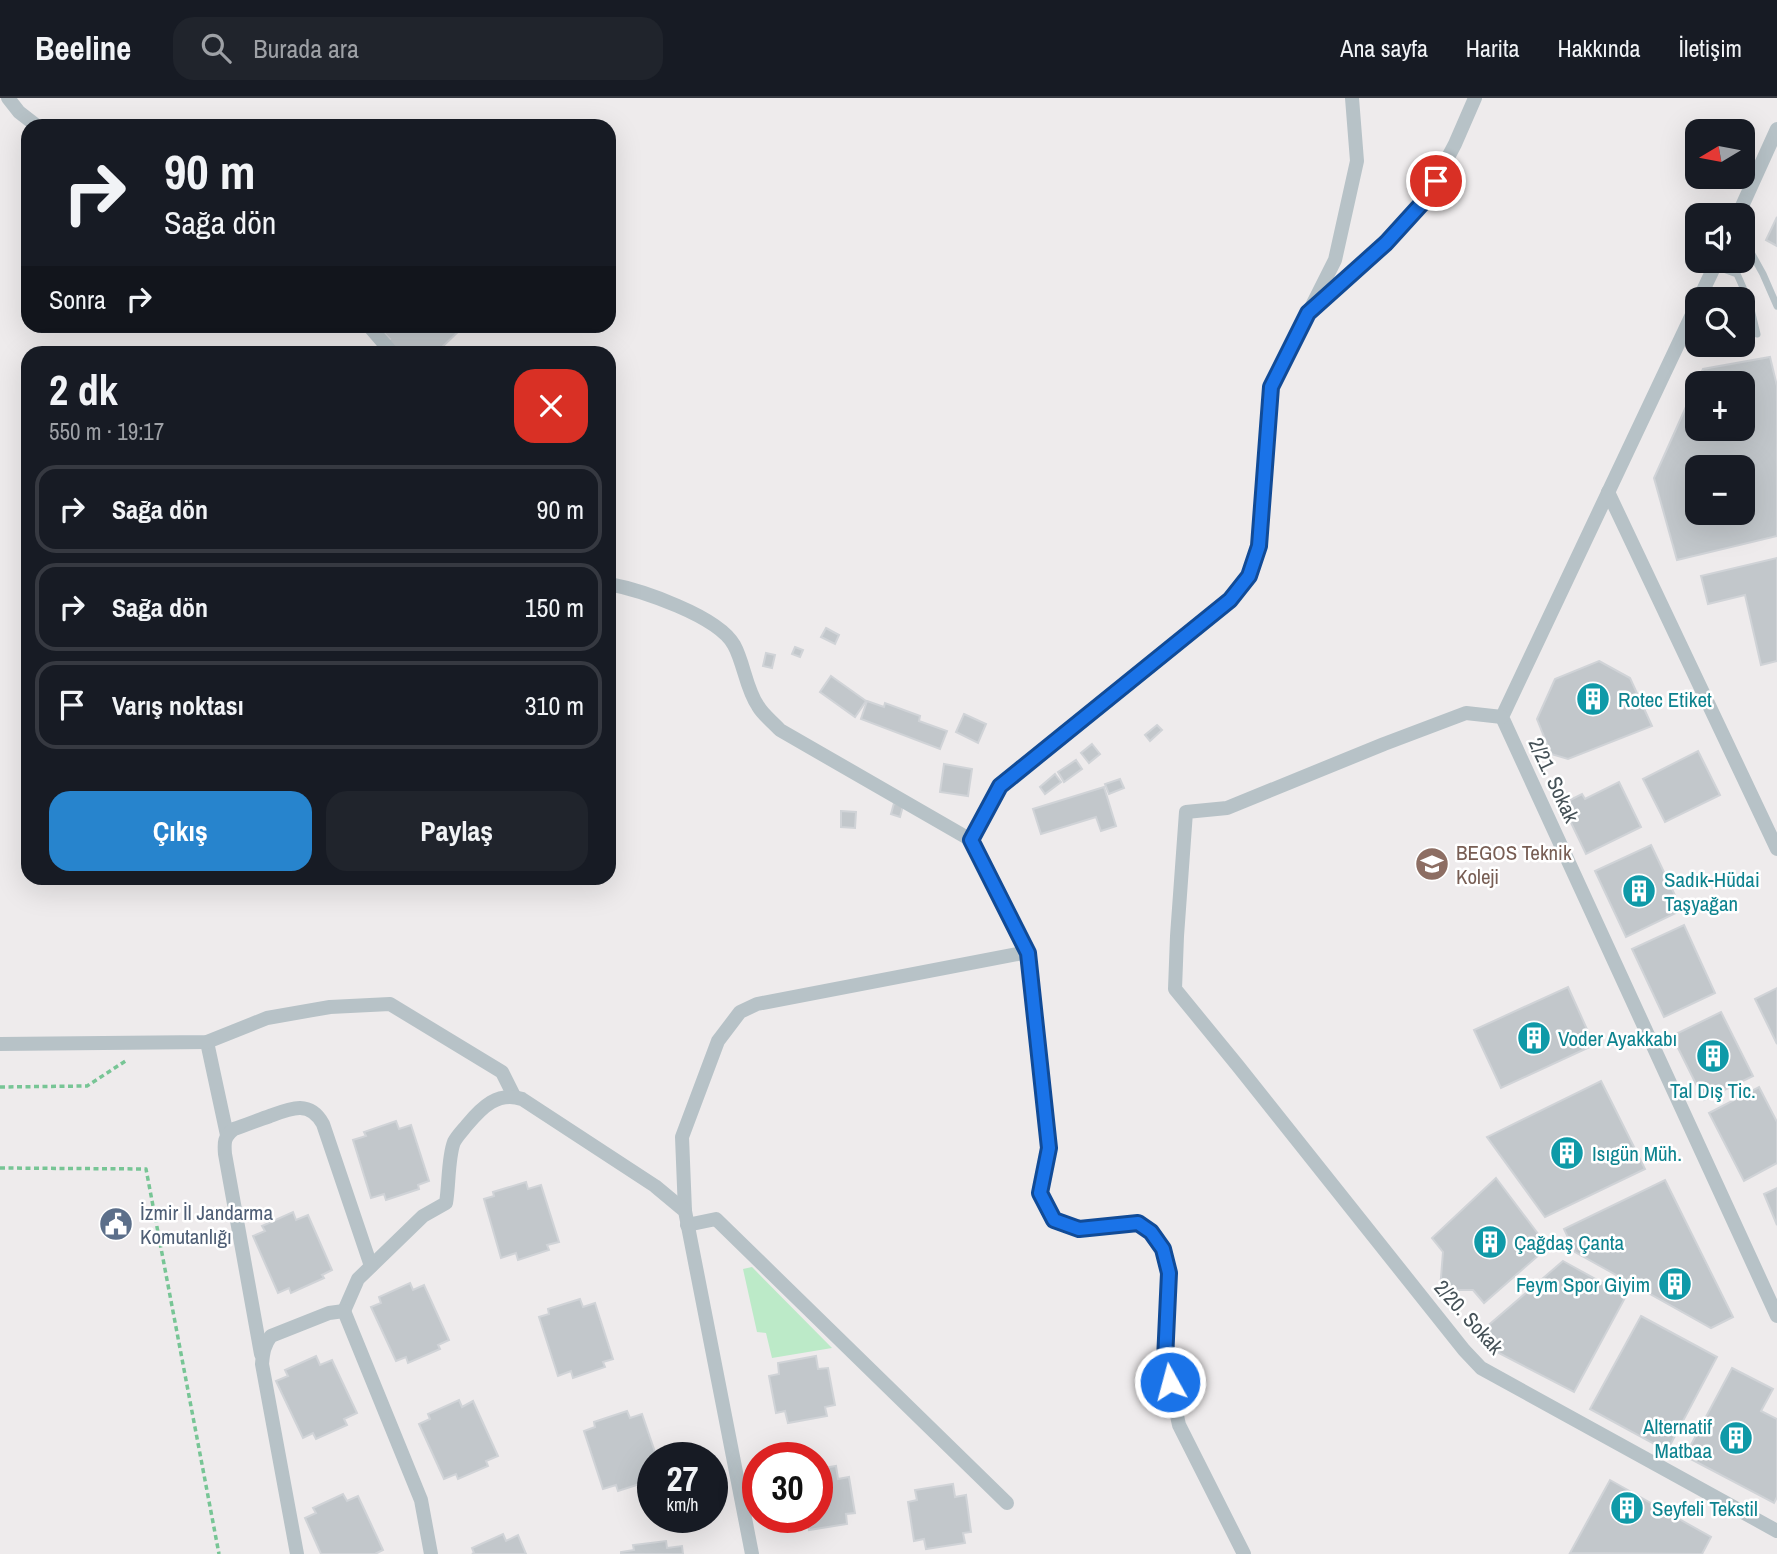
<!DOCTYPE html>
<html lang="tr">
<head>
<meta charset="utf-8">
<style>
	body { margin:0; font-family:"Archivo Narrow",sans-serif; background:#20242c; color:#f1f3f6; height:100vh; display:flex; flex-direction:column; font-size:26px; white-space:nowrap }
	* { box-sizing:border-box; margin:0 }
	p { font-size:23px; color:#9ea1a6 }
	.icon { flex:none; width:38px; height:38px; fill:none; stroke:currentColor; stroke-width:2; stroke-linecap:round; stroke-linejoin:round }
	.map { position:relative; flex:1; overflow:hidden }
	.panel { position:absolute; left:21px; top:248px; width:595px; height:539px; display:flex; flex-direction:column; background:#171b24; border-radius:21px; box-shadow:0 7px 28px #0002 }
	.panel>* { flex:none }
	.top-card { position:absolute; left:21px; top:21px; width:595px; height:214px; border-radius:21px; box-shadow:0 7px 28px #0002; background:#171b24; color:#f1f3f6; overflow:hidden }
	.needle { width:46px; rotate:260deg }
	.controls { position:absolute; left:1685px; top:21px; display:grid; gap:14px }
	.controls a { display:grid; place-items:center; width:70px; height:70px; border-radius:14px; background:#171b24; box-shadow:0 7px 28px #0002; font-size:35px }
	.speed { position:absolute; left:637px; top:1344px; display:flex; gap:14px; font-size:35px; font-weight:700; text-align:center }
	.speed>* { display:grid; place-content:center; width:91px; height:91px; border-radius:50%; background:#171b24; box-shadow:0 7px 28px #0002; line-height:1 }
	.speed small { font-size:18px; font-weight:400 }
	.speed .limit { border:10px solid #d22; background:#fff; color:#111 }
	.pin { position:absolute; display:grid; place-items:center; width:60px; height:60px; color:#fff; margin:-30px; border:4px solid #fff; border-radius:50%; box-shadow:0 2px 7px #0007 }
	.me { position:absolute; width:77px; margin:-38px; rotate:353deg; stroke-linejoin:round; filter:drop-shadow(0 0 5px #0008) }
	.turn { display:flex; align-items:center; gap:24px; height:147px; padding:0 28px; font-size:32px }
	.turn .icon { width:91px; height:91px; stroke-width:2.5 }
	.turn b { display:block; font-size:49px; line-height:60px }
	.then { display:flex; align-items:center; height:66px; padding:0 28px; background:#0003; gap:14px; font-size:26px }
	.round { display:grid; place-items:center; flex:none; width:74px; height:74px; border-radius:21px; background:#20242c }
	.overview { display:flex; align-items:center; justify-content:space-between; height:119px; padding:0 28px }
	h1 { font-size:42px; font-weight:700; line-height:52px }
	.primary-button { display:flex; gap:14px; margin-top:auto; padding:14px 28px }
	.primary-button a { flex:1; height:80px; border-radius:21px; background:#2784cd; color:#fff; font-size:28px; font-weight:700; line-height:80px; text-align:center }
	.primary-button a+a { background:#20242c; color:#f1f3f6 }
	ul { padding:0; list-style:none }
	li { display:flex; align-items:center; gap:21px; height:88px; margin:0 14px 10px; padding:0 14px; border:4px solid #363941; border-radius:21px }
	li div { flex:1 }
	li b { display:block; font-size:26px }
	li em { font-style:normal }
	header { display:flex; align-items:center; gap:42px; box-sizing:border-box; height:98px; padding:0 35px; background:#171b24; border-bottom:2px solid #363941 }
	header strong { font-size:33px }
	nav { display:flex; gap:38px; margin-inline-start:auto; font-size:24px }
	.search { width:490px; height:63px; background:#20242c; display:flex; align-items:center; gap:18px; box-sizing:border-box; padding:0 24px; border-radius:21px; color:#9ea1a6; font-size:26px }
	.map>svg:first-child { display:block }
	.green { fill:#bceac8 }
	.building { fill:#c2c7cb; stroke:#d0d3d7; stroke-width:2; fill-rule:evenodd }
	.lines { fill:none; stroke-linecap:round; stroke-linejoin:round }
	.path { stroke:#77c595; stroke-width:3.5; stroke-dasharray:5 3.5; stroke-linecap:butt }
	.service { stroke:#b7c2c7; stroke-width:7 }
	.minor { stroke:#b7c2c7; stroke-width:14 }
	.route-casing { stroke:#114b97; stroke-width:18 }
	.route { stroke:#1a73e8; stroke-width:12 }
	.labels { text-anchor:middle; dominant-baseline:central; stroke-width:5; stroke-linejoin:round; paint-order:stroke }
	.culture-label { font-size:21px; fill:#0d838f; stroke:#fff; text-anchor:start }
	.street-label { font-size:21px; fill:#455157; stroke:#fff }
	.education-label { font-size:21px; fill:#785e54; stroke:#fff; text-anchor:start }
	.service-label { font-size:21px; fill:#4e5e75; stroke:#fff; text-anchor:start }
</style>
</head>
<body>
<header>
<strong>Beeline</strong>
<div class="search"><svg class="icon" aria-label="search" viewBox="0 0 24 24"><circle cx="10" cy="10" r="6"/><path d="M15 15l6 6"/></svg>Burada ara</div>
<nav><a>Ana sayfa</a><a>Harita</a><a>Hakkında</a><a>İletişim</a></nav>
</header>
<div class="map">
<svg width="1777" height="1456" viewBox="0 0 1777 1456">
	<rect width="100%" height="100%" fill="#eeebec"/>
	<path class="green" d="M752,1169L832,1250L772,1260L766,1235L757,1234L743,1171Z"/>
	<g class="building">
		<path d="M1777,119V148L1766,142Z"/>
		<path d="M377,228H464L435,256H397L387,244L390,241Z"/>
		<path d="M1770,259L1777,288V438L1677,462L1654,380L1703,271ZM1698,285H1743V331H1698ZM1698,369H1743V415H1698Z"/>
		<path d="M1777,460V563L1761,567L1745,497L1708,506L1701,478Z"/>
		<path d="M826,530L839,537L835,546L821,539Z"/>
		<path d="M795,549L803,552L800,559L792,556Z"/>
		<path d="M766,555L775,557L772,570L763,568Z"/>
		<path d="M1599,563L1630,580L1652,628L1568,661L1551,656L1537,621L1555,581Z"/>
		<path d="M831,578L866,603L855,619L820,594Z"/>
		<path d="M867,603L884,609L885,605L920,618L919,623L947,633L940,651L861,621Z"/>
		<path d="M964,616L986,626L978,645L956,634Z"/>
		<path d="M1157,627L1162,632L1150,643L1145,637Z"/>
		<path d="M1092,646L1100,656L1089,665L1081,655Z"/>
		<path d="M1698,653L1720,697L1665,724L1643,681Z"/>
		<path d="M1076,662L1082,671L1064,684L1058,674Z"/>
		<path d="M944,666L972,671L968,698L940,694Z"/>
		<path d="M1055,676L1061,684L1045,696L1040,689Z"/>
		<path d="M1120,681L1124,690L1109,696L1105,686Z"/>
		<path d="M1619,684L1641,729L1586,756L1562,706L1582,696L1585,701Z"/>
		<path d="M1104,689L1116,728L1101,733L1096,719L1041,736L1033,711Z"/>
		<path d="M894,705L903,708L900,719L891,716Z"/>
		<path d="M841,713L856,714L855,730L841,729Z"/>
		<path d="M1651,747L1682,812L1626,839L1595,773Z"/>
		<path d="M1684,827L1715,895L1664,919L1632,851Z"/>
		<path d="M1568,889L1594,947L1501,990L1474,932Z"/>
		<path d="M1777,890V946L1755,901Z"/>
		<path d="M1721,914L1753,978L1704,1002L1672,938Z"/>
		<path d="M1601,983L1645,1071L1545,1119L1487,1039Z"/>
		<path d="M1759,989L1777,1024V1065L1744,1083L1709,1015Z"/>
		<path d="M396,1023L399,1031L411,1027L429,1083L418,1087L419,1091L386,1102L384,1096L371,1100L353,1042L366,1038L364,1034Z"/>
		<path d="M1496,1080L1548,1149L1484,1205L1473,1192H1440L1443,1154L1432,1140Z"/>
		<path d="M1665,1082L1733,1219L1711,1230L1575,1154L1564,1131Z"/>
		<path d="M526,1084L528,1091L541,1087L559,1144L547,1147L549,1152L518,1162L516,1155L501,1160L484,1101L494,1098L493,1094Z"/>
		<path d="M1777,1090V1127L1764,1096Z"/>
		<path d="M293,1114L296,1122L308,1117L332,1172L322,1177L324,1180L291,1195L289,1190L278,1195L253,1138L265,1133L262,1128Z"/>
		<path d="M1563,1163L1626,1198L1574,1294L1495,1253L1484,1231Z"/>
		<path d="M410,1185L413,1192L424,1187L449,1242L438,1247L440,1251L408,1265L406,1259L396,1263L371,1209L381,1205L379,1199Z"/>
		<path d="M580,1201L583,1209L595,1205L613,1261L603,1264L605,1269L573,1280L571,1273L558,1278L539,1219L549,1216L548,1211Z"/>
		<path d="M1641,1218L1717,1259L1667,1353L1590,1311Z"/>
		<path d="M316,1258L320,1267L332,1262L357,1315L344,1321L347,1327L316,1341L313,1335L303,1340L276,1283L288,1278L285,1272Z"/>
		<path d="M816,1258L818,1271L828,1270L835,1307L825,1309L827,1318L788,1325L785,1313L776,1315L769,1278L779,1276L778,1265Z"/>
		<path d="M1732,1270L1773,1291L1761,1313L1777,1321V1399L1774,1405L1685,1358Z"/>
		<path d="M459,1302L462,1309L473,1303L498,1358L486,1363L488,1368L458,1381L456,1376L444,1381L419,1326L430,1321L428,1316Z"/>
		<path d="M627,1313L630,1320L642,1316L657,1360H653V1378L651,1379L652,1382L618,1393L616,1387L603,1391L584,1333L595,1329L594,1324Z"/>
		<path d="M836,1368L838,1381L849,1379L855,1415L846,1416L847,1426L809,1432L808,1422L797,1423L796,1419H817V1371Z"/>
		<path d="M1610,1382L1711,1439L1702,1456L1570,1455Z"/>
		<path d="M953,1386L955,1399L966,1397L971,1434L963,1435L965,1445L926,1451L924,1441L914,1443L908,1404L917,1402L915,1392Z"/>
		<path d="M343,1396L347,1403L358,1398L383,1452L375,1456H321L305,1420L316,1415L313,1410Z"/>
		<path d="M503,1436L506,1443L518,1437L526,1456H472L474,1455L472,1450Z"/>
		<path d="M666,1443L667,1450L682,1448L683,1456H621V1454L634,1452L633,1447Z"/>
	</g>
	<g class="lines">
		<g class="path">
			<path d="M0,989L87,988L127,962"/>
			<path d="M0,1070L146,1071L219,1456"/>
		</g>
		<g class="service">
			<path d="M1743,140L1763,176L1777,208"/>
			<path d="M1715,168L1737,176L1749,203L1757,236"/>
		</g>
		<g class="minor">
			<path d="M8,0L19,14L37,28"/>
			<path d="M1738,117L1777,31"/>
			<path d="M1699,201L1717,163"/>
			<path d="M1698,204L1502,619L1777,1218"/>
			<path d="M1314,209L1386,145L1426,101L1455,46L1475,0"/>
			<path d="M369,228L393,256"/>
			<path d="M1608,394L1777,751"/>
			<path d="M609,486C641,492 718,518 734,547C744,565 746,591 758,608C763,617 773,624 780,632L971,742"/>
			<path d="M1502,619L1466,615L1384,646L1227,710L1186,714L1177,838L1175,891L1238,968L1464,1252L1481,1270L1777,1433"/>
			<path d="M207,944L227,1037"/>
			<path d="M0,946L207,944L267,920L330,909L390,906L502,974L514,998"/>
			<path d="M685,1113L682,1039L718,943L740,914L757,906L1028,854"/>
			<path d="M687,1127L716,1121L1007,1405"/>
			<path d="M344,1213L358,1181L423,1118L446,1105C449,1088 448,1059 454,1044C457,1038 463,1032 467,1027C482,1009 498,993 522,1001L655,1088L685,1113L752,1456"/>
			<path d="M261,1256L225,1056C224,1044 224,1039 234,1031C246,1027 258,1022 270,1018C291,1010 310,1002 323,1026L371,1168"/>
			<path d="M297,1456L262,1266C263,1255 264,1247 271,1238L329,1215L344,1213L421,1402L431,1456"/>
			<path d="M1244,1456L1179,1327L1165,1262L1169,1175L1163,1151L1151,1134L1137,1125L1079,1131L1054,1122L1040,1095L1049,1050L1028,854L971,742L1000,688L1230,502L1249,478L1259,448L1271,289L1335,162L1357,63L1352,0"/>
		</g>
	</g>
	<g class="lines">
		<g class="route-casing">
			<path id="route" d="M1170,1284L1165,1262L1169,1175L1163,1151L1151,1134L1138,1125L1079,1131L1054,1122L1040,1095L1049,1050L1028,855L971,742L1000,688L1230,502L1249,478L1259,448L1271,289L1308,215L1386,145L1426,101L1436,83"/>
		</g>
		<use href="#route" class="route"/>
	</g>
	<defs>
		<g id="building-disc" transform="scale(1.75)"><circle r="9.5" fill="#0f9aa8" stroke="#fff"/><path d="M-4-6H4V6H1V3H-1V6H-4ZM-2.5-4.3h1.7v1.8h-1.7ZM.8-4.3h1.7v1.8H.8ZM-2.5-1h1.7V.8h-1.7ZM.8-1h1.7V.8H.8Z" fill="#fff"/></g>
		<g id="school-disc" transform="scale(1.75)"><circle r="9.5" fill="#8d6e63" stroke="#fff"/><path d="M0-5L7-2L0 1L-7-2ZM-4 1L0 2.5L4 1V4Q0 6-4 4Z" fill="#fff"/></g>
		<g id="civic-disc" transform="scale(1.75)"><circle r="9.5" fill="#5c6f8a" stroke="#fff"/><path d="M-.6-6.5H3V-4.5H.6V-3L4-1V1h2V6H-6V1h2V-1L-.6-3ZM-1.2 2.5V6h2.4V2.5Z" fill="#fff"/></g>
	</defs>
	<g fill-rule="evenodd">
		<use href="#building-disc" x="1593" y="601"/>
		<use href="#school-disc" x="1432" y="766"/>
		<use href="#building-disc" x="1639" y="793"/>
		<use href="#building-disc" x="1534" y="940"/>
		<use href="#building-disc" x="1713" y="958"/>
		<use href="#building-disc" x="1567" y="1055"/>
		<use href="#civic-disc" x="116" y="1126"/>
		<use href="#building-disc" x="1490" y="1144"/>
		<use href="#building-disc" x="1675" y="1186"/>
		<use href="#building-disc" x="1736" y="1340"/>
		<use href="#building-disc" x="1627" y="1410"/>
	</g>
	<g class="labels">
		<g class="culture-label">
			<text x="1618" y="601">Rotec Etiket</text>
			<text x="1664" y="781">Sadık-Hüdai<tspan x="1664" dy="24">Taşyağan</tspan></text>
			<text x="1558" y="940">Voder Ayakkabı</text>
			<text x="1713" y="992" text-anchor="middle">Tal Dış Tic.</text>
			<text x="1592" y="1055">Isıgün Müh.</text>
			<text x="1514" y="1144">Çağdaş Çanta</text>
			<text x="1650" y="1186" text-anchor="end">Feym Spor Giyim</text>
			<text x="1712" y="1328" text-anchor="end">Alternatif<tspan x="1712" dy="24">Matbaa</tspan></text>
			<text x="1652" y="1410">Seyfeli Tekstil</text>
		</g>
		<g class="street-label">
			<text transform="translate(1554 682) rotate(65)">2/21. Sokak</text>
			<text transform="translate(1469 1219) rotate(48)">2/20. Sokak</text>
		</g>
		<g class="education-label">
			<text x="1456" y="754">BEGOS Teknik<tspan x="1456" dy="24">Koleji</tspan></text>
		</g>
		<g class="service-label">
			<text x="140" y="1114">İzmir İl Jandarma<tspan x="140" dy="24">Komutanlığı</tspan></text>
		</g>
	</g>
</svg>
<div class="controls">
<a><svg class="needle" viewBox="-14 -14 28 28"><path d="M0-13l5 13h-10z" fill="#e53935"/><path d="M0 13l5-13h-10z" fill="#9ea1a6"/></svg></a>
<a><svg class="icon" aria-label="sound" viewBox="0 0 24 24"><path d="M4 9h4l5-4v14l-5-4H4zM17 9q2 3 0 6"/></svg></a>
<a><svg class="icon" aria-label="search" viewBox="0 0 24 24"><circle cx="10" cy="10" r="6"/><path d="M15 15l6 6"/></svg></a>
<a>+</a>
<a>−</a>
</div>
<div class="speed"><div>27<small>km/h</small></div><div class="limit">30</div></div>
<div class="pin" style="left:1436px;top:83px;background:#d93025"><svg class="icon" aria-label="arrive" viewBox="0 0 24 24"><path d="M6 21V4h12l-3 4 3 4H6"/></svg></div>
<svg class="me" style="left:1170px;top:1284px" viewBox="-20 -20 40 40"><circle r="17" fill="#1a73e8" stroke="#fff" stroke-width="3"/><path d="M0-11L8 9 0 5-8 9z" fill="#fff"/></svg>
<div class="top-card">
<div class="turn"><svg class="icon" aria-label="right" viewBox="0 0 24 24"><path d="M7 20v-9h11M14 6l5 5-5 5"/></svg><div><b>90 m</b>Sağa dön</div></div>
<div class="then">Sonra<svg class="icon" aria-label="right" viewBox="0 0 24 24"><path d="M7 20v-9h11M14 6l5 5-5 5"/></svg></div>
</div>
<section class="panel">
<div class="overview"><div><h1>2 dk</h1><p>550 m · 19:17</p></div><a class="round" style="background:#d93025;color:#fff"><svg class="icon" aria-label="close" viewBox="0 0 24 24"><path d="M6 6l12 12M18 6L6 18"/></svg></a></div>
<ul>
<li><svg class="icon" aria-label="right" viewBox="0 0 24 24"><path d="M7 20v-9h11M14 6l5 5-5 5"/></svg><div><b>Sağa dön</b></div><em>90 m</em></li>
<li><svg class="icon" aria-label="right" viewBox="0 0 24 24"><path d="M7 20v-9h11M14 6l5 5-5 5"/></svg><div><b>Sağa dön</b></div><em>150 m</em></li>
<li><svg class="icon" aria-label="arrive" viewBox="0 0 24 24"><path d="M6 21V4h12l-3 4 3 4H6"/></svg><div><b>Varış noktası</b></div><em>310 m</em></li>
</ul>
<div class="primary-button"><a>Çıkış</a><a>Paylaş</a></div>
</section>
</div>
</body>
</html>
